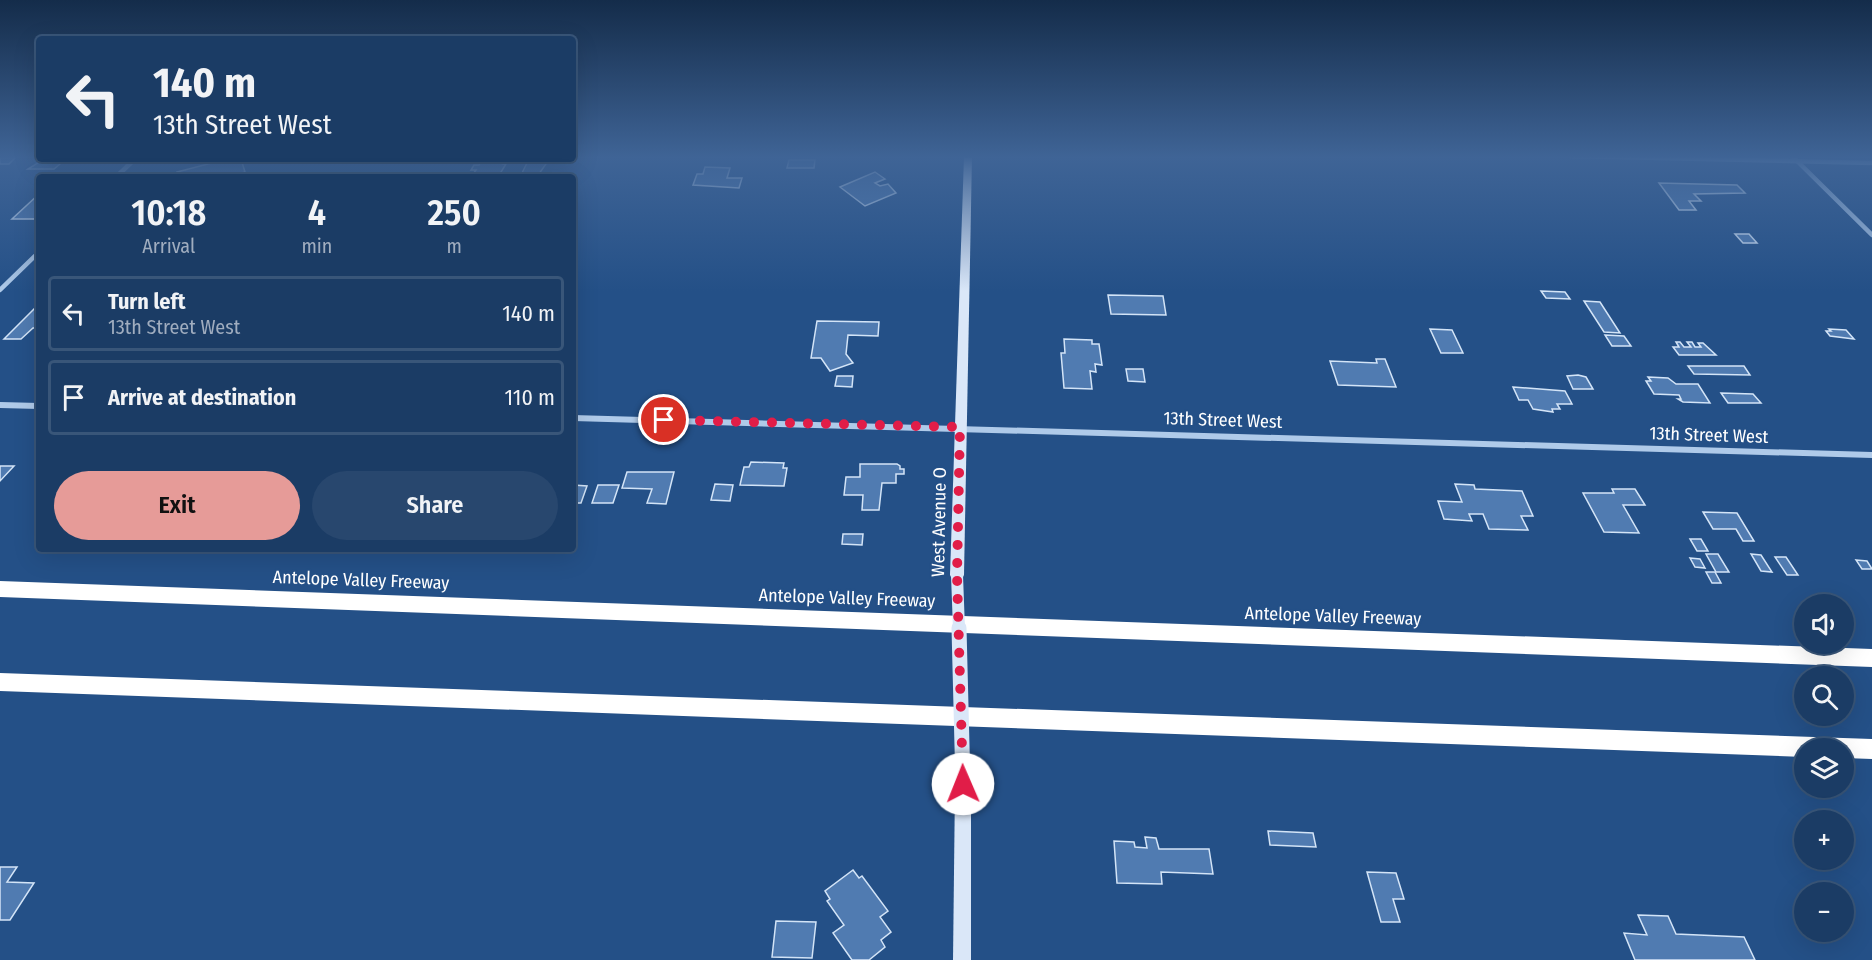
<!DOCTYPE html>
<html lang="en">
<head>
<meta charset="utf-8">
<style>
	body { margin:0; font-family:"Fira Sans Condensed",sans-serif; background:#28476e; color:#f1f3f6; height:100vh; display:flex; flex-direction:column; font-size:22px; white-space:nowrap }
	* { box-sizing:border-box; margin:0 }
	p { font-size:20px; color:#a0adbf }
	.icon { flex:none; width:33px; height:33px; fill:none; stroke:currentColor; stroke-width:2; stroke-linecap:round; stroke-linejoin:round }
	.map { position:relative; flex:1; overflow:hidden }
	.side { position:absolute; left:36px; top:174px; width:540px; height:378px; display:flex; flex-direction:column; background:#1b3c65; border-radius:6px; box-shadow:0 6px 24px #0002,0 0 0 2px #395679 }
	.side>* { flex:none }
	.top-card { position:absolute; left:36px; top:36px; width:540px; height:126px; border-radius:6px; box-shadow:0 6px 24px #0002,0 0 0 2px #395679; background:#1b3c65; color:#f1f3f6; overflow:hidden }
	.buttons { position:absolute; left:1794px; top:594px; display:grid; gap:12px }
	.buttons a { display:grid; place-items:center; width:60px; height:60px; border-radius:50%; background:#1b3c65; box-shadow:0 6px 24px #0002,0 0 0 2px #395679; font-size:30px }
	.pin { position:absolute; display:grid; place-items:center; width:51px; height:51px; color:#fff; margin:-26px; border:3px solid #fff; border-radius:50%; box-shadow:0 2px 6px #0007 }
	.me { position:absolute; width:66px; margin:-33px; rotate:359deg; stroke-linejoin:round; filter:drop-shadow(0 0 4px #0008) }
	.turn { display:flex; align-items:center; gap:21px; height:126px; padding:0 18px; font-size:27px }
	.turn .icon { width:78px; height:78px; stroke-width:2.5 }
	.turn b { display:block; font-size:42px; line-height:51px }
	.eta { display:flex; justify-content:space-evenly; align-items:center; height:102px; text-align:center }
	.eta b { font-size:36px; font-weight:600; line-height:42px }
	.primary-button { display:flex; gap:12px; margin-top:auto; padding:12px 18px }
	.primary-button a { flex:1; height:69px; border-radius:36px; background:#e69b98; color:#111; font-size:24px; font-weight:600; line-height:69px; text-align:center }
	.primary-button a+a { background:#28476e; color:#f1f3f6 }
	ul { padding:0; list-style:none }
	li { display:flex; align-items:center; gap:18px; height:75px; margin:0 12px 9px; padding:0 6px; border:3px solid #395679; border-radius:6px }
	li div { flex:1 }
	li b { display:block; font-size:22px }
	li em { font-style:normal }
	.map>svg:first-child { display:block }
	.building { fill:#507bb1; stroke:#d3e4f7; stroke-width:1.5 }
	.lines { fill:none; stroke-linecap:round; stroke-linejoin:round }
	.street-far1 { stroke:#afcae9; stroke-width:4.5 }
	.street { stroke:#afcae9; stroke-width:6 }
	.secondary { fill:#dae7f8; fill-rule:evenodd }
	.highway { fill:#fff; fill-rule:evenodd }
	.secondary-bridge-far1 { stroke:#dae7f8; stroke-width:12 }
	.secondary-bridge { stroke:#dae7f8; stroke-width:15 }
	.route { stroke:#e11d48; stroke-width:10; stroke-dasharray:0 18 }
	.labels { text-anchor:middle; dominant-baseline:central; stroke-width:4.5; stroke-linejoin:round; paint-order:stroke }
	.street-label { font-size:18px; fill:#fff; stroke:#245087 }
</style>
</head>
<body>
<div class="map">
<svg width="1872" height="960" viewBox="0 0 1872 960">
	<rect width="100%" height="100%" fill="#245087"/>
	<g class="building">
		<path d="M0,156H17L9,164H0Z"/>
		<path d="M44,159H66L54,169H28Z"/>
		<path d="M227,159H241L245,172L227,177H179L177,172Z"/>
		<path d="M483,159L506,160L503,164H506L498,177L473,174L476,170H471L474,165H479Z"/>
		<path d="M526,159H547L548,161L539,174L522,173L528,161Z"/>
		<path d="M789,160H815L814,168H787Z"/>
		<path d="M705,167L730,168L727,178H742L739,188L693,185L697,174H703Z"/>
		<path d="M875,172L885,179L875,183L880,186L888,184L896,193L865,206L840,187Z"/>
		<path d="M299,173H319L315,177H295Z"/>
		<path d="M1659,183L1737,185L1745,193L1694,194L1701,201H1689L1696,210H1679Z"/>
		<path d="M39,194V214L34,219H12Z"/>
		<path d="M1735,234H1749L1757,243H1743Z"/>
		<path d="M1541,291L1565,292L1570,299L1546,298Z"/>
		<path d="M1108,295L1163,296L1166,315L1111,314Z"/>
		<path d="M1584,301L1600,302L1620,333L1604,332Z"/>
		<path d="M35,308H39V328H33L21,339H4Z"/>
		<path d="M817,321L879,322L878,336L848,335L846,354L853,363L830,371L821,358H811Z"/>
		<path d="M1430,329L1452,330L1463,353H1441Z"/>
		<path d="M1829,329L1846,330L1854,339L1830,336L1826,331H1831Z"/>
		<path d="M1605,335L1624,336L1631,346H1612Z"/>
		<path d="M1064,339L1092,340V344H1099L1102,365L1095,364L1096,372L1090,371L1092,389L1064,388L1061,353H1065Z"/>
		<path d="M1676,342H1680L1684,347H1691L1687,342H1692L1695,347H1701L1698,343H1703L1716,355H1679L1673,347H1679Z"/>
		<path d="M1376,359H1385L1396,387L1338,385L1330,361L1377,363Z"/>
		<path d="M1688,366H1744L1750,375L1694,374Z"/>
		<path d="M1126,369H1143L1145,382L1128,381Z"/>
		<path d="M1578,375L1586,377L1593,389H1573L1567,376Z"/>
		<path d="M837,376H853L852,387L835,386Z"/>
		<path d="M1648,377L1668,378L1676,384H1698L1710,403L1683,402L1678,399H1681L1679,395L1654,394L1646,381H1651Z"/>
		<path d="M1513,387L1565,391L1572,404H1557L1560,409H1552L1553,412L1533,409L1528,400H1519Z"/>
		<path d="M1721,393L1753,394L1761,403H1728Z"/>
		<path d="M751,462L784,463L783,468H787L784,486L740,485L744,467H749Z"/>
		<path d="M860,464H897L900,466V469H904V474H896V483H882L879,510H862L863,495H844L846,477H860Z"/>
		<path d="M0,466H14L0,481Z"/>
		<path d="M627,472H674L666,504L647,503L652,489L622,488Z"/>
		<path d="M715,484L733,485L730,501L711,500Z"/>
		<path d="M1455,484L1474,485L1475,489L1522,491L1533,516H1521L1528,530L1489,529L1483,514H1469L1472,521L1444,519L1438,501L1462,502Z"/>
		<path d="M573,485L587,486L581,503H573Z"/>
		<path d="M598,485H619L613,503H592Z"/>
		<path d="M1612,489H1635L1645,505H1623L1639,533L1604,532L1583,493H1614Z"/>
		<path d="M1703,512L1737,513L1754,541H1743L1736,529H1713Z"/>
		<path d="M843,534H863L862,545L842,544Z"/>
		<path d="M1690,539H1701L1708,551H1697Z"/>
		<path d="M1706,554H1718L1729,572H1716Z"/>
		<path d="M1751,554L1761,555L1772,572L1761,571Z"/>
		<path d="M1775,557H1786L1798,575H1787Z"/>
		<path d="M1690,558L1700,559L1705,568L1695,567Z"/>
		<path d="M1856,560L1867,561L1872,569H1862Z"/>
		<path d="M1706,572H1715L1721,583H1712Z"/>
		<path d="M1268,831L1313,833L1316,847L1270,845Z"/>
		<path d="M1145,837L1156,838L1159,849H1209L1213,874L1161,872L1162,884L1117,883L1114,841L1134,842L1135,847L1147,848Z"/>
		<path d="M0,867H17L7,882L34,883L10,920H0Z"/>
		<path d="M853,870L859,878L862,876L888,911L880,917L891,932L881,940L885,947L869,960H852L833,933L844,925L827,901L830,899L825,891Z"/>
		<path d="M1367,872L1396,873L1404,899H1393L1400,922H1381Z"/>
		<path d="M1638,915L1668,916L1676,934L1744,937L1755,960H1635L1624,933L1647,935Z"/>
		<path d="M776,921L816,922L812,958L772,957Z"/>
	</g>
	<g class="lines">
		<g class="street-far1">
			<path d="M1570,156L1872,163"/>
			<path d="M1792,156L1872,235"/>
			<path d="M116,177L135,159"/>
			<path d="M0,290L39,252"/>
		</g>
		<g class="street">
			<path d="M0,405L39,406"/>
			<path d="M573,418L1872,455"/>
		</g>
		<g class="secondary">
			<path d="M964,156H972L964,575L962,579L957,580L952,579L950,575Z"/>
			<path d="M963,778L968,780L971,785V960H953L955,785L958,780Z"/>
		</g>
		<g class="highway">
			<path d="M0,581L1872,649V667L0,597Z"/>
			<path d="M0,673L1872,739V759L1844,758V748H1804V757L0,691Z"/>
		</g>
		<path class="secondary-bridge-far1" d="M957,575L959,629"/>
		<path class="secondary-bridge" d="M959,628L963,785"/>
	</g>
	<linearGradient id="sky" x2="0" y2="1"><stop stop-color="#142c4a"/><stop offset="0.54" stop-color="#3f6496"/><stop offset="1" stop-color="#3f6496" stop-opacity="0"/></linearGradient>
	<rect width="1872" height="291" fill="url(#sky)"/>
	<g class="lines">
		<path class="route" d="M664,420L960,427L957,575L963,784"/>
	</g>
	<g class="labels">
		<g class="street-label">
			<text transform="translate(1223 420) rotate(2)">13th Street West</text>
			<text transform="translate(1709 435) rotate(2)">13th Street West</text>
			<text transform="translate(939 522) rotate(-89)">West Avenue O</text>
			<text transform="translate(361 580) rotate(2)">Antelope Valley Freeway</text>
			<text transform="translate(847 598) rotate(2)">Antelope Valley Freeway</text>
			<text transform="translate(1333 616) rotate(2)">Antelope Valley Freeway</text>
		</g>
	</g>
</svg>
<div class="buttons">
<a><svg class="icon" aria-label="sound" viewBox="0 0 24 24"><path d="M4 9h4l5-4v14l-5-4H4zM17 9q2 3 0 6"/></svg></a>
<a><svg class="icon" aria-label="search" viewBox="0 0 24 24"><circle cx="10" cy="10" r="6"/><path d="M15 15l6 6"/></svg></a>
<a><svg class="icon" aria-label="layers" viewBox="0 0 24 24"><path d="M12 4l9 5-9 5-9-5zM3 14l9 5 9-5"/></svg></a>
<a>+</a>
<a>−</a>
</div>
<div class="pin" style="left:664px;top:420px;background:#d93025"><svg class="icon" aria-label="arrive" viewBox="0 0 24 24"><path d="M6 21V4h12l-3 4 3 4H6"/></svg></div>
<svg class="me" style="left:963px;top:784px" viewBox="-20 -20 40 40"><circle r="19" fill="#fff"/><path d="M0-13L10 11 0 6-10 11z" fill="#e11d48"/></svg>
<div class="top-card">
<div class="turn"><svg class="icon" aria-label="left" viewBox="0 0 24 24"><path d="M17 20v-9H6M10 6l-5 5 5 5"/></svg><div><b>140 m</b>13th Street West</div></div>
</div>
<section class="side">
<div class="eta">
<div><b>10:18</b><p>Arrival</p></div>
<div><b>4</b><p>min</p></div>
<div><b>250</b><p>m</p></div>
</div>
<ul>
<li><svg class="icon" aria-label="left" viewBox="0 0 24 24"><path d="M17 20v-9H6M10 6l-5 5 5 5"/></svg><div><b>Turn left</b><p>13th Street West</p></div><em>140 m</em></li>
<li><svg class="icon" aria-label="arrive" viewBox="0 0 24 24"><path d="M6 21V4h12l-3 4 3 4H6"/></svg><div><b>Arrive at destination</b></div><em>110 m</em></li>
</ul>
<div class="primary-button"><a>Exit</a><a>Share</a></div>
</section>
</div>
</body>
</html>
